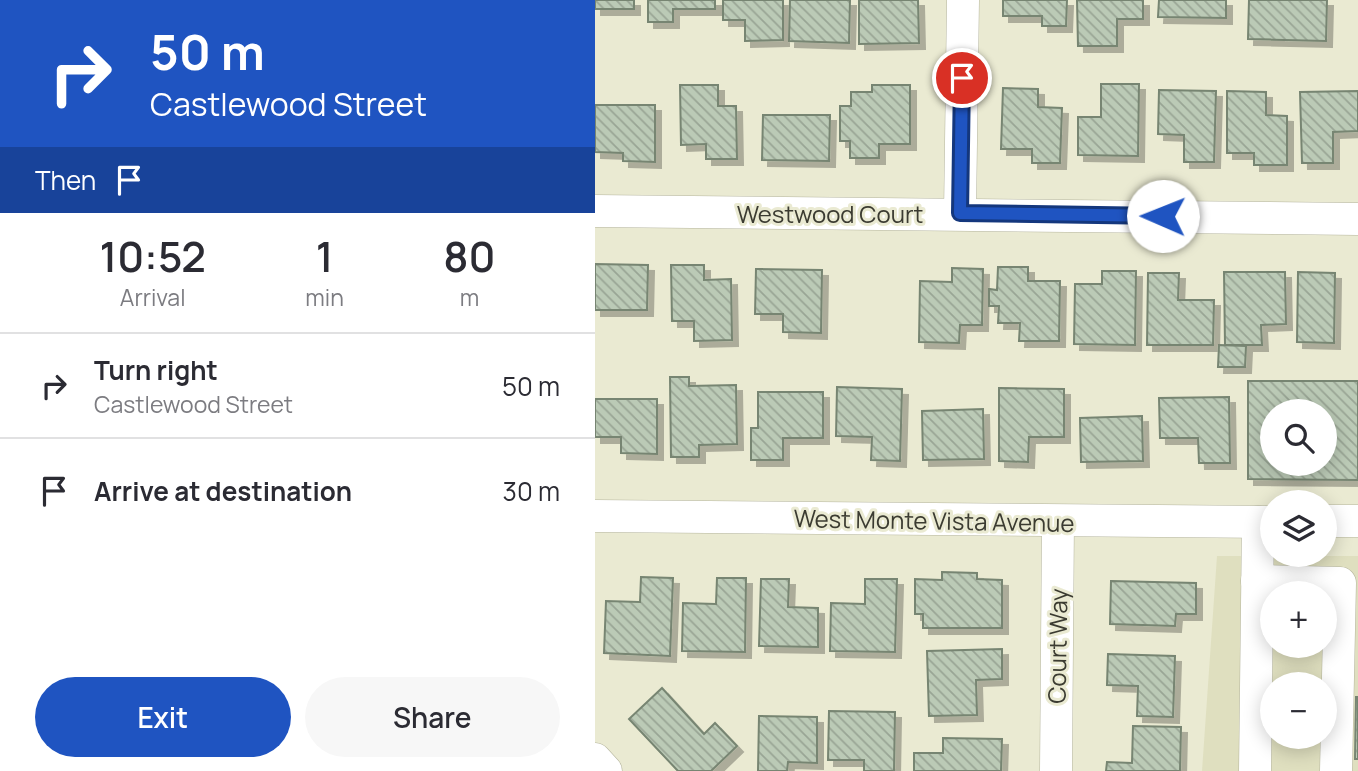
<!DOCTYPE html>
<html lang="en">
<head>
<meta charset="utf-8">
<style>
	body { margin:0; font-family:Manrope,sans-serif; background:#f7f7f7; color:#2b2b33; height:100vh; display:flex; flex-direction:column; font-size:26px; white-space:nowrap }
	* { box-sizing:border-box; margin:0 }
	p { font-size:23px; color:#7c7c81 }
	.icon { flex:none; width:38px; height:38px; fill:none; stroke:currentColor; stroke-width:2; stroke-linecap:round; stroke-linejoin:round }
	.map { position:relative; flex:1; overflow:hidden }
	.drawer { display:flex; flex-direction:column; background:#fff; width:595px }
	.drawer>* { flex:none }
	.hud { background:#1f54c1; color:#fff; overflow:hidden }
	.fabs { position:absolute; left:665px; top:399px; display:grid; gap:14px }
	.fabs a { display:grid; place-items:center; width:77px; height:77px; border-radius:50%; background:#fff; box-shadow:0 4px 18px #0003; font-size:35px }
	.pin { position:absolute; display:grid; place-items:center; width:60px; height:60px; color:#fff; margin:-30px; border:4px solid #fff; border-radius:50%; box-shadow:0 2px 7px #0007 }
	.me { position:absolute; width:77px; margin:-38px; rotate:271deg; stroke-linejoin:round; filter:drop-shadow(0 0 5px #0008) }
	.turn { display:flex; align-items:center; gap:24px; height:147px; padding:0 35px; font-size:32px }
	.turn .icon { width:91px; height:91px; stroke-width:2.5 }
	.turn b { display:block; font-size:49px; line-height:60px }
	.then { display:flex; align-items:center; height:66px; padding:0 35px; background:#0003; gap:14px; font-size:26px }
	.eta { display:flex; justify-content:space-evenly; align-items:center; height:119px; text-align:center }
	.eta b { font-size:42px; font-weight:600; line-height:49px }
	.button { display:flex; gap:14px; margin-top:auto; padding:14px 35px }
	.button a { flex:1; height:80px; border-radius:42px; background:#1f54c1; color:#fff; font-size:28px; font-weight:600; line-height:80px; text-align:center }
	.button a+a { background:#f7f7f7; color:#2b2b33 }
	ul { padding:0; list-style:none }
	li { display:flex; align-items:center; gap:21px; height:105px; padding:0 35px; border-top:2px solid #e1e1e2 }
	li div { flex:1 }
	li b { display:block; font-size:26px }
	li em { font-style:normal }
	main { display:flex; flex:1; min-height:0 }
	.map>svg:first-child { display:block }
	.built { fill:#dfdfbf; fill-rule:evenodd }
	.building { fill:url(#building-back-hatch); stroke:#778572; stroke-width:2; fill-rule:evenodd; filter:url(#shadow) }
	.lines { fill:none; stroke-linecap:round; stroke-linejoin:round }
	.minor-casing { stroke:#b5b59e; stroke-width:33 }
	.minor { stroke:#fff; stroke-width:32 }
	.route-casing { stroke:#14377d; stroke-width:18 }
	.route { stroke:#1f54c1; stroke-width:12 }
	.labels { text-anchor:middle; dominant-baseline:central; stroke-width:6; stroke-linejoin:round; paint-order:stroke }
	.street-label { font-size:24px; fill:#3b3b31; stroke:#eaead2 }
</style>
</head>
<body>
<main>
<section class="drawer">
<div class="hud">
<div class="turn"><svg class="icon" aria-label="right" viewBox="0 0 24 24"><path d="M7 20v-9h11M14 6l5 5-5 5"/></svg><div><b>50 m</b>Castlewood Street</div></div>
<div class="then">Then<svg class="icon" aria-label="arrive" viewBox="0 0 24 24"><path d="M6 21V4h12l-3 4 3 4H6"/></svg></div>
</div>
<div class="eta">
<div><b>10:52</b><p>Arrival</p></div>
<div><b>1</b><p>min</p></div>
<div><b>80</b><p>m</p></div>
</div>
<ul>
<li><svg class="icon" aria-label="right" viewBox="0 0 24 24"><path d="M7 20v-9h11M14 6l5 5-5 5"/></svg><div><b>Turn right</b><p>Castlewood Street</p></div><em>50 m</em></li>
<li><svg class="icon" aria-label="arrive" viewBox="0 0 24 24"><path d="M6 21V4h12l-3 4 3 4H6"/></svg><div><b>Arrive at destination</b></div><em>30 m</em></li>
</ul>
<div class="button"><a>Exit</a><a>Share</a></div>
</section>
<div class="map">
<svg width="763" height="771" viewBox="0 0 763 771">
	<defs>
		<pattern id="building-back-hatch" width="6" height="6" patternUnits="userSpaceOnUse" patternTransform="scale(1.75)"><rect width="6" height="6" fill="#bbcab6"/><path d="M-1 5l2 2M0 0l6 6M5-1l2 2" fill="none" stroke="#99a595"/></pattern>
		<filter id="shadow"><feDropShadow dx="6" dy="6" stdDeviation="0" flood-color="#0004"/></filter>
	</defs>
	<rect width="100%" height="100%" fill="#eaead2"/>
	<path class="built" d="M622,556H763V771H607ZM677,593H730V646H677ZM677,684H730V737H677Z"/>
	<g class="building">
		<rect x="0" y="0" width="39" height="9"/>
		<path d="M53,0H120V9H78V22H53Z"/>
		<path d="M128,0H188V40L150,41V20H128Z"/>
		<path d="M195,0H255L254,43L194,41Z"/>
		<path d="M264,0H323L324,43L264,44Z"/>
		<path d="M408,0H472L471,26H447V16H408Z"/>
		<path d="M482,0H548V19H522V46H483Z"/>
		<path d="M564,0H631V18L563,17Z"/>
		<path d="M654,0H732L731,41L653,39Z"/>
		<path d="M506,84H544L543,156L483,155V117H506Z"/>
		<path d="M85,85H123V106H141L142,159H111V144L86,145Z"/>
		<path d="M277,85H315V144H284V158H255V141H245V106H256V92H277Z"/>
		<path d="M408,88L443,89V107L467,108L465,163H437V149H406Z"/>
		<path d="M564,90L621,91L619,162H589V135L563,134Z"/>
		<path d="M632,91L671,92V115L692,116V165H659V153H632Z"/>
		<path d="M763,91V131L738,132V163H707L705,92Z"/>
		<path d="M0,105H60V162L28,161V153L0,152Z"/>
		<path d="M168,115H235L234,161L167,160Z"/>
		<path d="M0,264L53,265L52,310H0Z"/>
		<path d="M76,265H109V280L136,279L137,340L99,341V321H77Z"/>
		<path d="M403,267H433V281H465L464,341H424L425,323H403L404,306H394V289L402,290Z"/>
		<path d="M357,268L388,269L387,325H365L364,343L324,342L325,281L357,282Z"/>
		<path d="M161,269L227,270L226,333L188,332V314H160Z"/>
		<path d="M507,271H541L540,345L479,344L480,284H507Z"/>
		<path d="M629,272H690L691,324L666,325L667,345H630Z"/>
		<path d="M703,272L740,273L739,343L702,342Z"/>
		<path d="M553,273H584L583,300H619L618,345H552Z"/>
		<path d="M624,345L651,346L650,367H623Z"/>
		<path d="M75,377H94V386L141,385L142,444L104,445V457H76Z"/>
		<path d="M653,381H763V480L653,479ZM677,411H730V464H677Z"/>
		<path d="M242,387L307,389L305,461L276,460L277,437L241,436Z"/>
		<path d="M404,388L469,389V437H434L433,462L404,461Z"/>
		<path d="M163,392H228V438H188V460H156V428H163Z"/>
		<path d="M634,397L635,463H604L603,438H565L564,398Z"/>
		<path d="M0,399H62V454L26,453V437H0Z"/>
		<path d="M388,409L389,459L328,460L327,411Z"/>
		<path d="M547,416L548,461L486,462L485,418Z"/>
		<path d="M347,572L382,573V579L407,580V628H328V614H320V579L347,580Z"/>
		<path d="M46,577L78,578L75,656L9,653L11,601L45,602Z"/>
		<path d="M122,578H151L150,652L87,651L88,603L121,604Z"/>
		<path d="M166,579H194L193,607L223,608V647L164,646Z"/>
		<path d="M270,579H302L300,652L235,651L236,603L270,604Z"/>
		<path d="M516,581L601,583V614H581L580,626L515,624Z"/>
		<path d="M407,649V679L381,680L382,715L334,716L332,651Z"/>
		<path d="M513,654L580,656L578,717L542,716L543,686L512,685Z"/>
		<path d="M67,688L109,734L120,723L142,746L116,771H83L34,719Z"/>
		<path d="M761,697H763V759H760Z"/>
		<path d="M234,711L300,712L299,771H269V760H233Z"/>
		<path d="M164,716L222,717V763L193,762L192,771H163Z"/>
		<path d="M538,726L586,727L585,771H511L512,762L537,763Z"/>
		<path d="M348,738L407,739L406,771H319V753H348Z"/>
	</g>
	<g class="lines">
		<g class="minor-casing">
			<g id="minor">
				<path d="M0,211L763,219"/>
				<path d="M365,213L368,0"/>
				<path d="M0,516L677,522"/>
				<path d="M730,521H763"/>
				<path d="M662,581L745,583L741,771"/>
				<path d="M0,759L11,771"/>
				<path d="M461,771L463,521"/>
				<path d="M660,771L663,522"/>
			</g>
		</g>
		<use href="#minor" class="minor"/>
	</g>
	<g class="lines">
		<g class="route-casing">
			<path id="route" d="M367,78L365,213L568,216"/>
		</g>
		<use href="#route" class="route"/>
	</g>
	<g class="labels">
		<g class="street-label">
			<text x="235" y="213">Westwood Court</text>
			<text transform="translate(339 520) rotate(1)">West Monte Vista Avenue</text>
			<text transform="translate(462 646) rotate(-89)">Court Way</text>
		</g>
	</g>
</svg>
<div class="fabs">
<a><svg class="icon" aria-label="search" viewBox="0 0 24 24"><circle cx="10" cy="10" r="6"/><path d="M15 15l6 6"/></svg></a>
<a><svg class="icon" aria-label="layers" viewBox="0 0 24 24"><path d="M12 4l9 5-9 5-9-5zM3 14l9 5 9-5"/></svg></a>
<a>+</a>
<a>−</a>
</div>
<div class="pin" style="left:367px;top:78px;background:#d93025"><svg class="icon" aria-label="arrive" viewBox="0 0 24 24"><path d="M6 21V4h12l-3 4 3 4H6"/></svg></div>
<svg class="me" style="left:568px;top:216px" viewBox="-20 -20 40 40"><circle r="19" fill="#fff"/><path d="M0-13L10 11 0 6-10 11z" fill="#1f54c1"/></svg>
</div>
</main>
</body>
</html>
